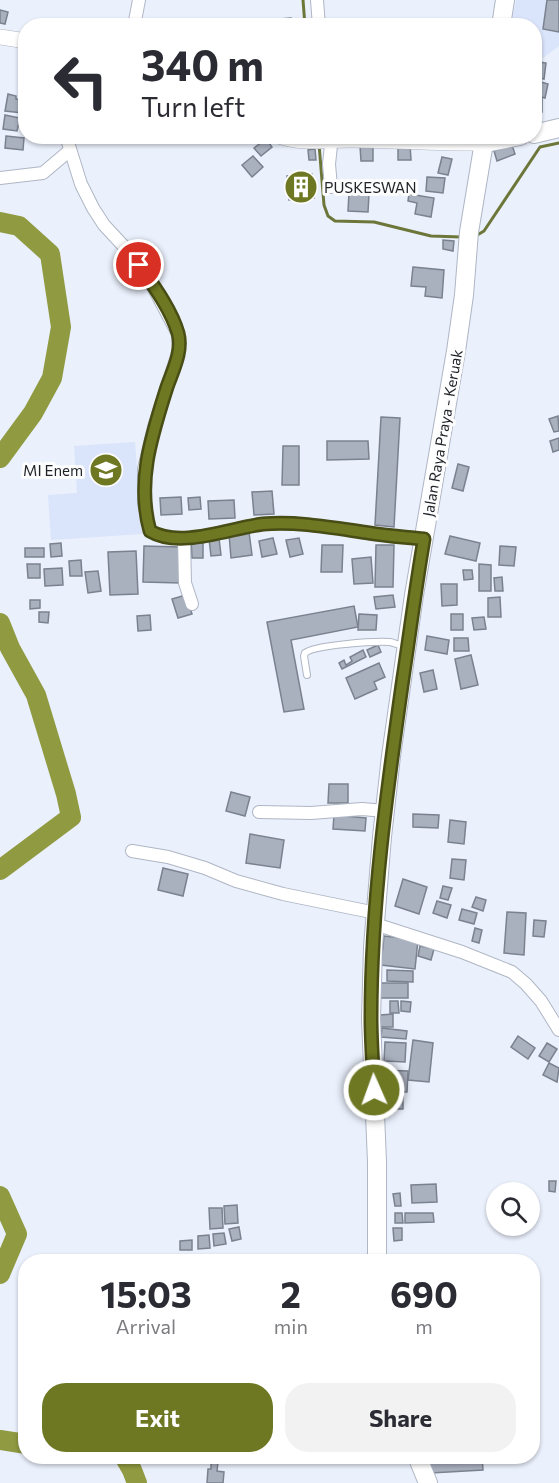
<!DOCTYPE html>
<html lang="en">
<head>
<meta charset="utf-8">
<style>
	body { margin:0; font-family:Commissioner,sans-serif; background:#f2f2f3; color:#2b2b33; height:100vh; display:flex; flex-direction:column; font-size:22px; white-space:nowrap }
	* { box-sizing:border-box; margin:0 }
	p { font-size:20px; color:#7c7c81 }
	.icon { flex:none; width:33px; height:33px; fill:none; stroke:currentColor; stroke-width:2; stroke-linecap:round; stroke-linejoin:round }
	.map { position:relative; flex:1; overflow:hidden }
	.side { position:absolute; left:18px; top:1254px; width:522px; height:210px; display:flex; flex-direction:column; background:#fff; border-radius:24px; box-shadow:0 2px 4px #0004 }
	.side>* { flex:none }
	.hud { position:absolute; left:18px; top:18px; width:524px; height:126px; border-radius:24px; box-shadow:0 2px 4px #0004; background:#fff; color:#2b2b33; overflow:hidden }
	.buttons { position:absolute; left:486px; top:1182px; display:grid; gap:12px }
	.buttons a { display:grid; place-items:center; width:54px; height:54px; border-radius:50%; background:#fff; box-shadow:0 2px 4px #0004; font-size:30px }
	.pin { position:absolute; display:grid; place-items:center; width:51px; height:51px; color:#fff; margin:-26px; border:3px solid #fff; border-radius:50%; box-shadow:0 2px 6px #0007 }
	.me { position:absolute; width:66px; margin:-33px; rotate:358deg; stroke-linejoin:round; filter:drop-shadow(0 0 4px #0008) }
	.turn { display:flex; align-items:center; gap:21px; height:126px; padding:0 24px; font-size:27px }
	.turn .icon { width:78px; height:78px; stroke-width:2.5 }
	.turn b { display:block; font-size:42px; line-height:51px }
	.eta { display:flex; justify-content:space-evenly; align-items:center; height:102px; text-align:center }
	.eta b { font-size:36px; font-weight:700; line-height:42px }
	.cta { display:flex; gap:12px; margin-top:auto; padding:12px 24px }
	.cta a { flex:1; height:69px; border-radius:24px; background:#6e7721; color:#fff; font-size:24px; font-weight:700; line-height:69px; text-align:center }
	.cta a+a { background:#f2f2f3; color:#2b2b33 }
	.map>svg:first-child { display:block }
	.built { fill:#dae4fa }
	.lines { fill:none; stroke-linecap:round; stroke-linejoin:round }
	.stream { stroke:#6d7639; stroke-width:3 }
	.river { stroke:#8f9a41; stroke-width:20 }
	.building { fill:#a9b0be; stroke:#7b828f; stroke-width:1.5 }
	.service-casing { stroke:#afb6c4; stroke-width:8 }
	.minor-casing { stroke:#afb6c4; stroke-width:14 }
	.tertiary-casing { stroke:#afb6c4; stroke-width:16 }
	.primary-casing { stroke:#afb6c4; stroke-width:20 }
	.service { stroke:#fff; stroke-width:6 }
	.minor { stroke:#fff; stroke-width:12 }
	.tertiary { stroke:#fff; stroke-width:15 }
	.primary { stroke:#fff; stroke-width:18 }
	.route-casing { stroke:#484d15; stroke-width:15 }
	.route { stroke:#6e7721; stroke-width:10 }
	.labels { text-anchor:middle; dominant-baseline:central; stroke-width:6; stroke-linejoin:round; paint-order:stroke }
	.poi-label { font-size:15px; fill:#1f2227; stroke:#fdfdfd; text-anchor:start }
	.street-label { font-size:15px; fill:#1f2227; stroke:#fdfdfd }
</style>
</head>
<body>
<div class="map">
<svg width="559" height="1483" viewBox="0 0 559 1483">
	<rect width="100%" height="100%" fill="#eaf0fc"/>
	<g class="built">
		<path d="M516,0H559V46L543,58L534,56V26H511Z"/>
		<path d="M135,442L142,534L51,540L48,495L77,493L74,446Z"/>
	</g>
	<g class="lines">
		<g class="stream">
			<path d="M303,0L305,26"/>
			<path d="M319,144L324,205L328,216L335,221L374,222L431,236L461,237"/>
			<path d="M474,237L484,231L540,147L559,143"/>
		</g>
		<g class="river">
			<path d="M0,222L19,226L50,254L61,327L52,378L33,413L0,458"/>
			<path d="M0,623L10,648L36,695L66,794L71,817L0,870"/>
			<path d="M0,1196L17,1234L0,1274"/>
			<path d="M0,1440L26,1444"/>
			<path d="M124,1456L132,1470L137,1483"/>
		</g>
	</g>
	<g class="building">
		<path d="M547,0H559V32L543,29Z"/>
		<path d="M0,10L8,12L5,24L0,23Z"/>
		<path d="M291,18L292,26H280V19Z"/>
		<path d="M534,61L546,63L544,79L534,77Z"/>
		<path d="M534,80L548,84L545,98L534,95Z"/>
		<path d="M8,94L16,96V99L24,101L23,113L5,111Z"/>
		<rect x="534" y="98" width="8" height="14"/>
		<path d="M5,115L20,118L17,131L3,129Z"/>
		<path d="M6,136L24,138L23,150L5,148Z"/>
		<path d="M266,139L272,147L261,156L254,148Z"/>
		<path d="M398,144H410L411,160H398Z"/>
		<path d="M373,145V161H361L360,146Z"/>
		<path d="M512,145L515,154L497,161L494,151Z"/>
		<path d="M315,149L316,160H309L308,150Z"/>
		<path d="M253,156L263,167L252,177L242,165Z"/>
		<path d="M442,157L452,159L448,175L438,173Z"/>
		<path d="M312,174L314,198L289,200L287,176Z"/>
		<path d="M427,177L445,178L443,193L426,191Z"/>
		<path d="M349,192L369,194L368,212L348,211Z"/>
		<path d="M409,194L434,198L431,217L415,214L417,203L408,201Z"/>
		<path d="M443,240L454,241L453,251L443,249Z"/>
		<path d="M413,267L444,270L442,298L425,296L426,287L411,286Z"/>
		<path d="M558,416L559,431L554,432L549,419Z"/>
		<path d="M381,417L400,418L394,527L375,525Z"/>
		<path d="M559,438V450L553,452L550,441Z"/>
		<path d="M327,441H368L369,459L327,460Z"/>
		<path d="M283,446H299V485H282Z"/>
		<path d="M458,464L469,467L463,491L452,488Z"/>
		<path d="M272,491L274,514L254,515L252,492Z"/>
		<path d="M181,497L182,514L161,515L160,498Z"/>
		<path d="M200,497L201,509L189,510L188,498Z"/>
		<path d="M234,500L235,518L209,519L208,501Z"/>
		<path d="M249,532L252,555L231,558L229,534Z"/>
		<path d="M450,536L480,543L476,561L445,554Z"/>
		<path d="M203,538V558H192L191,539Z"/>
		<path d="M219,538L221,555L211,556L209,539Z"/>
		<path d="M273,538L277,554L262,557L259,541Z"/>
		<path d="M299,538L303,554L290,557L286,540Z"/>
		<path d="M61,543L62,556L51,557L50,544Z"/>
		<path d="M322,545H343L342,572H321Z"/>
		<path d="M376,545H394L393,587H375Z"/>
		<path d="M144,546L181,547L180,583L143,582Z"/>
		<path d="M500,546L516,547L514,566L499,565Z"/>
		<rect x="25" y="548" width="19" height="9"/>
		<path d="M136,551L138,594L110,595L108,552Z"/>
		<path d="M371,557L373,583L354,584L352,559Z"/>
		<path d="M81,560L82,576H70L69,561Z"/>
		<path d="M27,564H40V578H28Z"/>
		<path d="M479,564L491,565V591H479Z"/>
		<path d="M62,568L63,585L45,586L44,569Z"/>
		<path d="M463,570H472L473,579L464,580Z"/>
		<path d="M98,571L101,591L88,593L85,572Z"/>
		<path d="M502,577L503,591H495L494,578Z"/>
		<path d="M441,584H457V605L442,606Z"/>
		<path d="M186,595L192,614L178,618L172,599Z"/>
		<path d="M393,595L395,607L376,609L374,597Z"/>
		<path d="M500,597L501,617H488V598Z"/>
		<path d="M30,600H40V608L30,609Z"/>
		<path d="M354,606L358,627L291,640L304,709L284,712L267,622Z"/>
		<path d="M39,612H49L48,623L39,622Z"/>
		<path d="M359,614L377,615L376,630H358Z"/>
		<rect x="451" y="614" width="12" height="16"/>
		<path d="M150,615L151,630L138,631L137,616Z"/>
		<path d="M484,617L486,629L474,630L472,618Z"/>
		<path d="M427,636L449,640L447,654L425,650Z"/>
		<path d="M454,638H468L469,651H454Z"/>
		<path d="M378,645L381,652L370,657L367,650Z"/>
		<path d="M363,650L366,657L342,669L339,663L344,660L346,665L352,661L350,657Z"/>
		<path d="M471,655L478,685L461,689L455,659Z"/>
		<path d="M379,663L385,677L374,682L377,689L355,699L346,678Z"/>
		<path d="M433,670L437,689L424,692L420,673Z"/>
		<path d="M329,784H348V803H328Z"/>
		<path d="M231,792L250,797L245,816L226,811Z"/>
		<path d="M413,814L439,815L438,828L413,827Z"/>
		<path d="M334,815L366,818L365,831L333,829Z"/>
		<path d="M450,820L466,822L464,844L448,842Z"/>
		<path d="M250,834L284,840L280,868L246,863Z"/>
		<path d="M452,859L466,860L464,880L450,878Z"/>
		<path d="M163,868L188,874L183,896L158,890Z"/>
		<path d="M403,879L427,887L419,914L395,906Z"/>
		<path d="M443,886L452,888L448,900L440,898Z"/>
		<path d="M476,897L486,900L483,911L472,907Z"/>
		<path d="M437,901L451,905L447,918L433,913Z"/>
		<path d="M462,909L477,913L474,924L459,920Z"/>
		<path d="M507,912L526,913L524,955L504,953Z"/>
		<path d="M534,920L546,921L544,937L533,936Z"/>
		<path d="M475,928L482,930L479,943L472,941Z"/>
		<path d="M384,936L418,940L415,969L381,965Z"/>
		<path d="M420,946L434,949L431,960L418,956Z"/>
		<path d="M387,970L413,971V982L387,981Z"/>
		<rect x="380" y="983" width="28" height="15"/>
		<path d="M390,1001H398L399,1013H390Z"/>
		<path d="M401,1001L411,1002L410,1012L401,1011Z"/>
		<path d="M393,1014V1027H380V1015Z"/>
		<path d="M382,1028L407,1031L406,1039L381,1037Z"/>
		<path d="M518,1036L535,1048L528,1059L511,1047Z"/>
		<path d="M413,1040L433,1043L429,1082L408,1080Z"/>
		<path d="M385,1042L406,1043L405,1062L384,1061Z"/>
		<path d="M547,1043L557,1049L549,1062L539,1056Z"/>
		<path d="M549,1063L559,1068L557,1082L543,1075Z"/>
		<path d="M379,1070L408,1071L407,1092L378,1091Z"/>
		<rect x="393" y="1094" width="10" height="15"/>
		<path d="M389,1096L391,1109L380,1111L378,1097Z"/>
		<path d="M549,1181H556L555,1192L549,1191Z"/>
		<path d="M436,1184L437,1202L412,1203L411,1185Z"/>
		<path d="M400,1193L401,1206H395L393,1194Z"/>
		<path d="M237,1205L238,1223L225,1224L224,1206Z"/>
		<path d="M209,1208H222L223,1228L210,1229Z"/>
		<path d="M395,1213H402L403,1223H395Z"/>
		<path d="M405,1213H433L434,1222L405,1223Z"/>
		<path d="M239,1227L241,1239L232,1241L229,1229Z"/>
		<path d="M393,1228H402V1240L394,1241Z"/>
		<path d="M224,1233L226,1244L214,1246L213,1234Z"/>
		<path d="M209,1235L210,1248L198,1249V1236Z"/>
		<path d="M192,1240V1250H180V1241Z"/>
		<rect x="194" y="1256" width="11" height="6"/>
		<path d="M429,1456H482L483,1470L431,1473Z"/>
		<path d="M211,1461L218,1462L217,1471L224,1472L223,1483H207L208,1469H211Z"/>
	</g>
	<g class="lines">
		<g class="service-casing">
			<path id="service" d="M307,675L304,656L305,653C314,645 375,641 390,642C394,643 399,645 404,646"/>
		</g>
		<g class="minor-casing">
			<g id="minor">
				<path d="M317,0L319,26"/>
				<path d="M134,26L139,0"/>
				<path d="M66,136L81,184L93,208L104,225L131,254L150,281L178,334L179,350L154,427L144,469V503L150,531C180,549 230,528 263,524C298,521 334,528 369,533C387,536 406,537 424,539"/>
				<path d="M0,178L43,173L69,151"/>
				<path d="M331,187L329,164L332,136"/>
				<path d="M184,539L185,583L192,604"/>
				<path d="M259,812L311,813L362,809L385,811"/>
				<path d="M132,851L168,857L205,868L236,881L283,894L376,913"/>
				<path d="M375,924L462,952L512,972L526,984L541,1001L559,1030"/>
			</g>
		</g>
		<g class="tertiary-casing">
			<g id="tertiary">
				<path d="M0,37L26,41"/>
				<path d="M279,136C303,145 328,139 353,140C397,140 441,144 485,143"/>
			</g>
		</g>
		<g class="primary-casing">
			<g id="primary">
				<path d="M501,26L505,0"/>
				<path d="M534,134L559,128"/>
				<path d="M485,143L520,136"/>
				<path d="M377,1262V1162L371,1019L373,947L382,837L391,756L414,595L456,351L464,295L469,232L485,136"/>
				<path d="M417,1456L428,1483"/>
			</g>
		</g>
		<use href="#service" class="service"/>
		<use href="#minor" class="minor"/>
		<use href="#tertiary" class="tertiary"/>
		<use href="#primary" class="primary"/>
	</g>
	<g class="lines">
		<g class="route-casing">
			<path id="route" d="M139,265C153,285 171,309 178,333C183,351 173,370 167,387C152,435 136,481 150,531C180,549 230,528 263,524C298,521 334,528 369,533C387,536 406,537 424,539C416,585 410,632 403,678C387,790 371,904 371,1018C371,1042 373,1066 374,1090"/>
		</g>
		<use href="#route" class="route"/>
	</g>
	<defs>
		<g id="building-disc" transform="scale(1.725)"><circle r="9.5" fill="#6e7721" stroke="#fdfdfd"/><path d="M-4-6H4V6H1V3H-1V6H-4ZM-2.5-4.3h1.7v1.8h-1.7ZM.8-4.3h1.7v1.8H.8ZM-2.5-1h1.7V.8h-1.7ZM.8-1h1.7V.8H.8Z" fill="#fff"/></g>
		<g id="school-disc" transform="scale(1.725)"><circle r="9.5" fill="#6e7721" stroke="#fdfdfd"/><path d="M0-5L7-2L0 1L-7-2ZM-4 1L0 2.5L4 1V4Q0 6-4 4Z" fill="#fff"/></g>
	</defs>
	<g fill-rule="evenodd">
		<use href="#building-disc" x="301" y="187"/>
		<use href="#school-disc" x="106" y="470"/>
	</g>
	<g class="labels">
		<g class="poi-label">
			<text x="324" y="187">PUSKESWAN</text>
			<text x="83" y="470" text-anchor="end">MI Enem</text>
		</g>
		<g class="street-label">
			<text transform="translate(442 433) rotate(-80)">Jalan Raya Praya - Keruak</text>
		</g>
	</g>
</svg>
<div class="buttons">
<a><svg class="icon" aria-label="search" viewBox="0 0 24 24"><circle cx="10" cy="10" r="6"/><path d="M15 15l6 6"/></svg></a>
</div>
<div class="pin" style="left:139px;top:265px;background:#d93025"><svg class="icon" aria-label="arrive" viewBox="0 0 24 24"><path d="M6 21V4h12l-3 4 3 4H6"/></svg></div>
<svg class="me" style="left:374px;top:1090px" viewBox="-20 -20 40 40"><circle r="17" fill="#6e7721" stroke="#fff" stroke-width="3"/><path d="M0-11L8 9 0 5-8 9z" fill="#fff"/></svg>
<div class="hud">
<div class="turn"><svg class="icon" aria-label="left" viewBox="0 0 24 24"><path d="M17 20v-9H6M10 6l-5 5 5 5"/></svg><div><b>340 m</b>Turn left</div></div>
</div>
<section class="side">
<div class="eta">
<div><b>15:03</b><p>Arrival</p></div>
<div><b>2</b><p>min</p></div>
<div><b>690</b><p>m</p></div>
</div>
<div class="cta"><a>Exit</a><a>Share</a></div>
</section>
</div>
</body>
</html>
